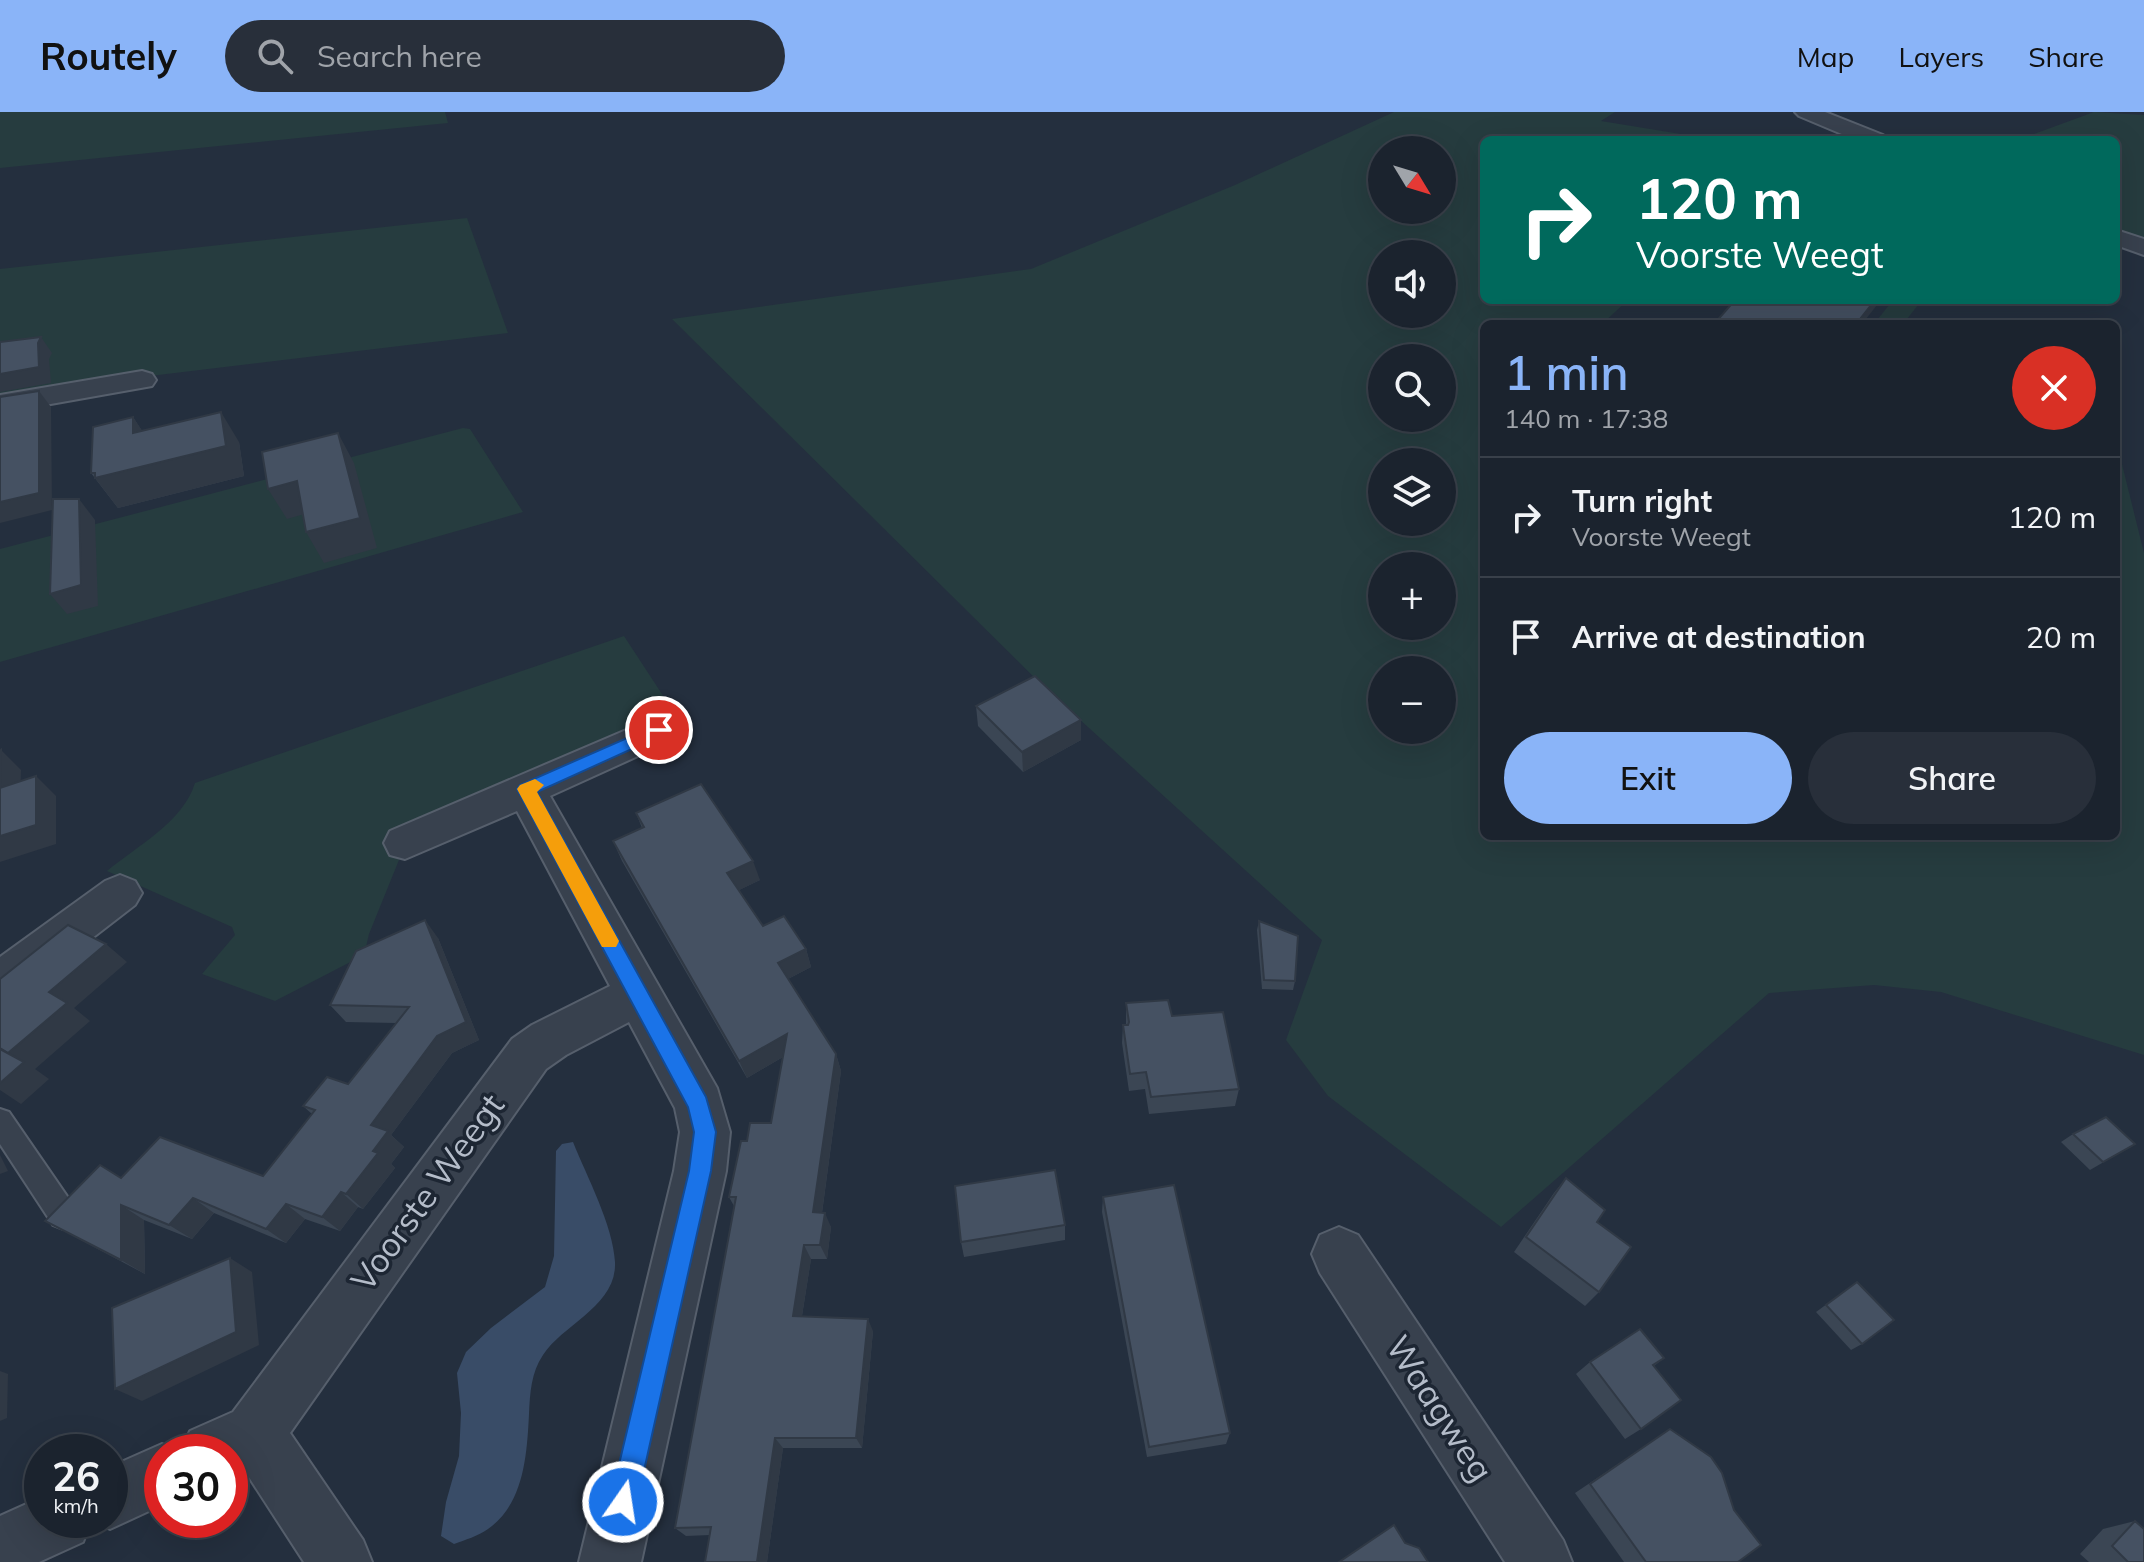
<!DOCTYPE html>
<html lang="en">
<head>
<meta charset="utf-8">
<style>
	body { margin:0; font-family:Mulish,sans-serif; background:#282f3a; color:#f1f3f6; height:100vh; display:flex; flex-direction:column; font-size:30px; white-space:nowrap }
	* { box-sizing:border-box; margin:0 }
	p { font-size:26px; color:#a0a4aa }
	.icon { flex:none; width:44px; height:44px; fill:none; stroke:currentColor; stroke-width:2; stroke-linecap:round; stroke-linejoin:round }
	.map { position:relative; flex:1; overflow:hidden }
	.side { position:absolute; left:1480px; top:208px; width:640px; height:520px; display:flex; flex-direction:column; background:#1b232e; border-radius:12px; box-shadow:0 8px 32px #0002,0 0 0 2px #39404a }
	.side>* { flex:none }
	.hud { position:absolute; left:1480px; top:24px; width:640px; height:168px; border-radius:12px; box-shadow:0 8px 32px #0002,0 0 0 2px #39404a; background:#00695c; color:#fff; overflow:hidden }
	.needle { width:52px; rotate:128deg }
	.fabs { position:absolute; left:1368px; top:24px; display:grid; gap:16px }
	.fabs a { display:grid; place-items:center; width:88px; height:88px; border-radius:50%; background:#1b232e; box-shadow:0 8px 32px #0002,0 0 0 2px #39404a; font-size:40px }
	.speed { position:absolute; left:24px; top:1322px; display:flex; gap:16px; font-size:40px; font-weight:700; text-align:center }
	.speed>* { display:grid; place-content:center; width:104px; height:104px; border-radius:50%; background:#1b232e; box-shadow:0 8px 32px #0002,0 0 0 2px #39404a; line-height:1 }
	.speed small { font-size:20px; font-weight:400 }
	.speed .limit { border:12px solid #d22; background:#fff; color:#111 }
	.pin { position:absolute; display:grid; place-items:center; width:68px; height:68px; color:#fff; margin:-34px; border:4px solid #fff; border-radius:50%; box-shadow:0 2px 8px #0007 }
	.me { position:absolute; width:88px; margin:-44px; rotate:13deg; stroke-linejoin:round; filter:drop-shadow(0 0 6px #0008) }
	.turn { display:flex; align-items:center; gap:28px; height:168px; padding:0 24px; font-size:36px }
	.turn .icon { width:104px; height:104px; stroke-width:2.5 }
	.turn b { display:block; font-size:56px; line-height:68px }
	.round { display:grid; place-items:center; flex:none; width:84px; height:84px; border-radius:42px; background:#282f3a }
	.head { display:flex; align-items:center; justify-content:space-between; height:136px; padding:0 24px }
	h1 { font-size:48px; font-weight:600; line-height:60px; color:#8ab4f8 }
	.cta { display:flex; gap:16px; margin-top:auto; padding:16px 24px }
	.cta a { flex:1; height:92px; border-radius:48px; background:#8ab4f8; color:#111; font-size:32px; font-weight:600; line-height:92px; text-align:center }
	.cta a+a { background:#282f3a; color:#f1f3f6 }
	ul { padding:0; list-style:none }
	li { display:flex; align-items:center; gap:24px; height:120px; padding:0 24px; border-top:2px solid #39404a }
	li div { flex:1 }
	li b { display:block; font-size:30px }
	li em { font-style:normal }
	header { display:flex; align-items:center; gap:48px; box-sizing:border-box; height:112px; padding:0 40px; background:#8ab4f8; color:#111 }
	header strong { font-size:38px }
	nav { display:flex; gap:44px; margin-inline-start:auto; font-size:28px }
	.search { width:560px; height:72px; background:#282f3a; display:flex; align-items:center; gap:20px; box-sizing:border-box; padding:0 28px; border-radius:44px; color:#a0a4aa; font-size:30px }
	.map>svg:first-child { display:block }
	.green { fill:#263c3f; fill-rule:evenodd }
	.water { fill:#394c67 }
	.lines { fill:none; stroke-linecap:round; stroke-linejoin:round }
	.lane-casing { stroke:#565f6c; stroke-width:4 }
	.street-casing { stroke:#565f6c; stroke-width:4 }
	.lane { fill:#38414e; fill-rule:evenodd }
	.street { fill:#38414e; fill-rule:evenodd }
	.wall { fill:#3b4654 }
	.shaded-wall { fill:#303945 }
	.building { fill:#455162; stroke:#303945; stroke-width:2 }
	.route { fill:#1a73e8; stroke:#114b97; stroke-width:2 }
	.slow { fill:#f59e0b }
	.labels { text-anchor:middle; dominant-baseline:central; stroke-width:7; stroke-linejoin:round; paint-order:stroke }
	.near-street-label { font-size:34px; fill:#b4bcc9; stroke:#1d2633 }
</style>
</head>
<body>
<header>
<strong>Routely</strong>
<div class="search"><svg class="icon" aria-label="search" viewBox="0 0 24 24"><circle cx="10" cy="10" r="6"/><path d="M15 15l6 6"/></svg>Search here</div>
<nav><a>Map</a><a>Layers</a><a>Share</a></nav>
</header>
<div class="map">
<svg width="2144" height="1450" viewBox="0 0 2144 1450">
	<rect width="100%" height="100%" fill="#242f3e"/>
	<g class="green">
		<path d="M0,0H445L448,11L0,56Z"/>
		<path d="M1394,0H1615L1601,9L1693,24L1690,28H1484V188H1628L1602,212H1484V724H2116V328L2144,441V943L1941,880L1874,873L1769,881L1501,1115L1328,984L1286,928L1322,828L1044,575L672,207L1031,157L1235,73ZM1382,38H1442V98H1382ZM1382,142H1442V202H1382ZM1382,246H1442V306H1382ZM1382,350H1442V410H1382ZM1382,454H1442V514H1382ZM1382,558H1442V618H1382Z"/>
		<path d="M2094,0L2144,3V132L2116,121V28H2018Z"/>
		<path d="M467,106L508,221L0,282V157Z"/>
		<path d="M1893,188H1922L1903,212H1874Z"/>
		<path d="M463,316L470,317L523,400L0,550V437Z"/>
		<path d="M624,524L675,602L391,727L401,743L369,822L364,843L275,889L202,862L235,823L232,815L107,759C137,734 183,710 195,671Z"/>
	</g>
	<path class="water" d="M573,1030C587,1065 613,1113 615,1150C617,1194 563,1212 543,1243C531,1261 530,1281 529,1302C527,1343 524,1392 488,1417C478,1424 465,1428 454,1432L441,1424L446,1390L459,1344L461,1301L457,1261L466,1240L491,1216L545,1175L554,1144L556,1039L562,1032Z"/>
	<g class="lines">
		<g class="lane-casing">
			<path id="lane" d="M0,997L9,1000L73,1093L77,1103L73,1113L63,1117L53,1113L0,1032Z"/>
		</g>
		<g class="street-casing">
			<g id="street">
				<path d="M1795,0H1825L1883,23L1886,28H1856L1799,4Z"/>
				<path d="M2116,118L2144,127V143L2116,133Z"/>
				<path d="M142,259L152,262L156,268L152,274L0,301V283Z"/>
				<path d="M659,604L673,608L678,618L673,628L550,684L717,976L730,1020L726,1059L641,1450H579L674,1059L680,1020L675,996L629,910L566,943L546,957L290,1321L363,1428L372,1450H304L243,1356L230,1362V1340H162V1393L110,1417L91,1409L83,1430L39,1450H0V1404L42,1385V1408H110V1355L162,1332L181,1340L190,1319L233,1300L512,927L532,913L610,874L517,699L405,747L390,743L384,731L390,719Z"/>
				<path d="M120,763L135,769L142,781L135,793L16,885L0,891V845L105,769Z"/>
				<path d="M1339,1115L1358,1123L1563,1428L1572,1450H1505L1320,1161L1312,1142L1320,1123Z"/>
			</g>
		</g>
		<use href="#lane" class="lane"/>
		<use href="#street" class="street"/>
	</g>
	<g class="wall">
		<path d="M133,305L142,319L239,330L244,364L118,396L91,361Z"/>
		<path d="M976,594L1081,608V628L1023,660L978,614Z"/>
		<path d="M636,701L760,768L739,778L763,814L806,837L811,855L788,867L836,942L841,959L822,1101L831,1115L827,1147H811L802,1204L873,1219L862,1336H783L767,1450H705L710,1423L686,1424L675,1416L734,1094L729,1085L747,1029L771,1011L783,945L747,966L622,749L613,729L642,716Z"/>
		<path d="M1259,809L1295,869L1293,878L1262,877L1257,818Z"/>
		<path d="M438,826L479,928L452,941L391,1023L404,1035L391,1052L395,1056L363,1097L358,1095L340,1119L305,1107L286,1131L214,1101L192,1127L144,1108L145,1162L45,1109L121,1066L263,1064L312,1002L303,994L348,972L396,911L346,910L330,893Z"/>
		<path d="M1126,891L1172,904L1239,977L1235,994L1149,1002L1145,977L1129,979L1122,931L1123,913H1126Z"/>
		<path d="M2073,1022L2135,1032L2090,1058L2061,1030Z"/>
		<path d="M1566,1066L1597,1110L1599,1180L1585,1194L1514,1140L1554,1081Z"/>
		<path d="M1103,1085L1230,1321L1226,1332L1147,1345L1102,1100Z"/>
		<path d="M1065,1113V1128L964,1145L961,1130Z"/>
		<path d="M1857,1170L1862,1232L1851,1238L1816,1200Z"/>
		<path d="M1664,1246L1654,1254L1641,1317L1625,1327L1576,1262L1590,1250Z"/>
		<path d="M1670,1317L1738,1450H1624L1575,1381Z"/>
		<path d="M2135,1409L2144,1450H2089L2080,1442L2103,1417Z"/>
	</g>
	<g class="shaded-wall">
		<path d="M1875,188H1881L1862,212H1856Z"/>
		<path d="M41,225L52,241L49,247L51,271L0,280V262L38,231Z"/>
		<path d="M39,279L51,295L52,398L0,411V390Z"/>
		<path d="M221,300L239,330L244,364L118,396L95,366Z"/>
		<path d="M133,305L153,335L133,321Z"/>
		<path d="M338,321L354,351L377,436L324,451L306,420Z"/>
		<path d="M297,369L315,399L287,407L268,377Z"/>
		<path d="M79,387L95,408L98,494L67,502L50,482Z"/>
		<path d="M1081,608V628L1023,660L1022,640Z"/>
		<path d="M1,638L21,658L20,695L0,676Z"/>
		<path d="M36,664L56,684V732L0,750V724Z"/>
		<path d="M753,749L760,768L735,780L727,761Z"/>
		<path d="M425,808L438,826L479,928L452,941L391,1023L404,1035L391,1052L395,1056L363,1097L346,1082L373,1039L371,1013L437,924Z"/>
		<path d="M106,832L127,850L74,896L90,909L35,957L49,967L21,992L0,978V971L8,941L49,880Z"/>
		<path d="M806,837L811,855L784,869L778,851Z"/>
		<path d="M787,922L793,939L747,966L739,949Z"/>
		<path d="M836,942L841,959L820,1115L813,1100Z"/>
		<path d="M0,1043L8,1059L0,1062Z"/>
		<path d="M341,1080L358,1095L340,1119L322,1105Z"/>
		<path d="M193,1086L214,1101L192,1127L169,1113Z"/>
		<path d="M286,1092L305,1107L286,1131L266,1117Z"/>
		<path d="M121,1093L144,1108L145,1162L121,1148Z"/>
		<path d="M825,1101L831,1115L827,1147L820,1133Z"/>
		<path d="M804,1133L811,1147L800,1216L793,1204Z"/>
		<path d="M230,1146L252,1160L259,1233L142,1289L115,1277Z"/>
		<path d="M868,1207L873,1219L862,1336L856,1326Z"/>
		<path d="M0,1259L8,1262L7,1306L0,1309Z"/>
		<path d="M775,1326L783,1336L767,1450H757Z"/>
	</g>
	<g class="building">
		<path d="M1800,24L1815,28H1796Z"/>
		<path d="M1735,188H1875L1856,212H1714Z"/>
		<path d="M41,225L38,231L39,255L0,262V230Z"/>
		<path d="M39,279V381L0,390V285Z"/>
		<path d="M221,300L226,334L95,366V361H91L93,315L133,305V321Z"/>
		<path d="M338,321L360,406L306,420L297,369L268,377L262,340Z"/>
		<path d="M53,387H79L81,473L50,482Z"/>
		<path d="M1035,564L1081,608L1022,640L976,594Z"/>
		<path d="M1,638L0,676L36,664V713L0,724V639Z"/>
		<path d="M701,672L753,749L727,761L763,814L784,804L806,837L778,851L836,942L813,1100L825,1101L820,1133H804L793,1204L868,1207L856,1326H775L757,1450H705L711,1415L675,1416L736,1085H729L741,1029H747L750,1011H771L787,922L739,949L613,729L644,715L636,701Z"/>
		<path d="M425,808L466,910L437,924L371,1013L388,1019L373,1039L378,1041L346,1082L341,1080L322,1105L286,1092L266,1117L193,1086L169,1113L121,1093V1148L45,1109L100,1053L121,1066L160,1025L263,1064L315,998L303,994L327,965L348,972L409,895L330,893L356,839Z"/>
		<path d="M1259,809L1298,824L1295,869L1264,868Z"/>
		<path d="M68,813L106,832L49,880L67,891L8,941L0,936V867Z"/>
		<path d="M1168,888L1172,904L1223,900L1239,977L1151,985L1146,960L1130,962L1123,913H1128L1129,910L1126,891Z"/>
		<path d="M0,937L24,950L0,971Z"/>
		<path d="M2106,1005L2135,1032L2103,1050L2073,1022Z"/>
		<path d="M1055,1058L1065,1113L961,1130L955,1074Z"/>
		<path d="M1566,1066L1605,1098L1597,1110L1631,1135L1599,1180L1526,1125Z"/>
		<path d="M1174,1073L1230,1321L1149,1335L1103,1085Z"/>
		<path d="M230,1146L236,1220L115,1277L112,1196Z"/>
		<path d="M1857,1170L1894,1208L1862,1232L1826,1193Z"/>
		<path d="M1640,1217L1664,1246L1653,1253L1681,1288L1641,1317L1590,1250Z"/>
		<path d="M1670,1317L1711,1345L1722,1361L1734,1398L1761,1433L1738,1450H1646L1590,1372Z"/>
		<path d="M2135,1409L2144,1417V1450H2128L2112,1434Z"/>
		<path d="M1394,1413L1405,1431L1419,1436L1428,1450H1339Z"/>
	</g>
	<path class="route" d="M659,612L665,614L667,618L665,622L537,680L706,985L716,1020L711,1059L637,1390L633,1399L623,1403L614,1399L610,1390L689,1059L694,1020L688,995L517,677L520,673Z"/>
	<path class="slow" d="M535,667L544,673L537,680L619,829L616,835H602L517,677L520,673Z"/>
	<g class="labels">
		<g class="near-street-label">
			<text transform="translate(427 1080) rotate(-54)">Voorste Weegt</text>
			<text transform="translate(1440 1296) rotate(57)">Waagweg</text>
		</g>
	</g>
</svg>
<div class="fabs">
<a><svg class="needle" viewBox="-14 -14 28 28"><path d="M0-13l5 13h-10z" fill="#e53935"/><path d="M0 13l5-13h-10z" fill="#a0a4aa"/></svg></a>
<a><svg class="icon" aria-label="sound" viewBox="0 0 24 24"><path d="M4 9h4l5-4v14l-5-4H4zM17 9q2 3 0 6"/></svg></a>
<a><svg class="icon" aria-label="search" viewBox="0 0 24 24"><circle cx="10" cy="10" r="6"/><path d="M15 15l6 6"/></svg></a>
<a><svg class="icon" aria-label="layers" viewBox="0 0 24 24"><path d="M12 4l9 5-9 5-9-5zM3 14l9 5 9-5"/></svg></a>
<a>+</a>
<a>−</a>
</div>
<div class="speed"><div>26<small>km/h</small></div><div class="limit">30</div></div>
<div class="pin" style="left:659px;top:618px;background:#d93025"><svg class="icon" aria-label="arrive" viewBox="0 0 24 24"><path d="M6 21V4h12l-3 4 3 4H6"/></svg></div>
<svg class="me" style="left:623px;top:1390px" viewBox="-20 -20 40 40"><circle r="17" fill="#1a73e8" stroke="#fff" stroke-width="3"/><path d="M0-11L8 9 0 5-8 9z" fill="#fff"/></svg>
<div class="hud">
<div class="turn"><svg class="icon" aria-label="right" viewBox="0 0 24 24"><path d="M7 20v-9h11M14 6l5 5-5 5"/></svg><div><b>120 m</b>Voorste Weegt</div></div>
</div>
<section class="side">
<div class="head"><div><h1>1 min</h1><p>140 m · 17:38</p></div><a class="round" style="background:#d93025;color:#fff"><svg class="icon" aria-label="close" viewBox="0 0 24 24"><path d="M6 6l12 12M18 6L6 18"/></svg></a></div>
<ul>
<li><svg class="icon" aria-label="right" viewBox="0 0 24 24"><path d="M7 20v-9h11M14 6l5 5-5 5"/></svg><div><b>Turn right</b><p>Voorste Weegt</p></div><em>120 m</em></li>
<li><svg class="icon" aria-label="arrive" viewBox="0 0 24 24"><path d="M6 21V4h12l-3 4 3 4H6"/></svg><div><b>Arrive at destination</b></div><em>20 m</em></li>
</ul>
<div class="cta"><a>Exit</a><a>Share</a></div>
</section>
</div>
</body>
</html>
